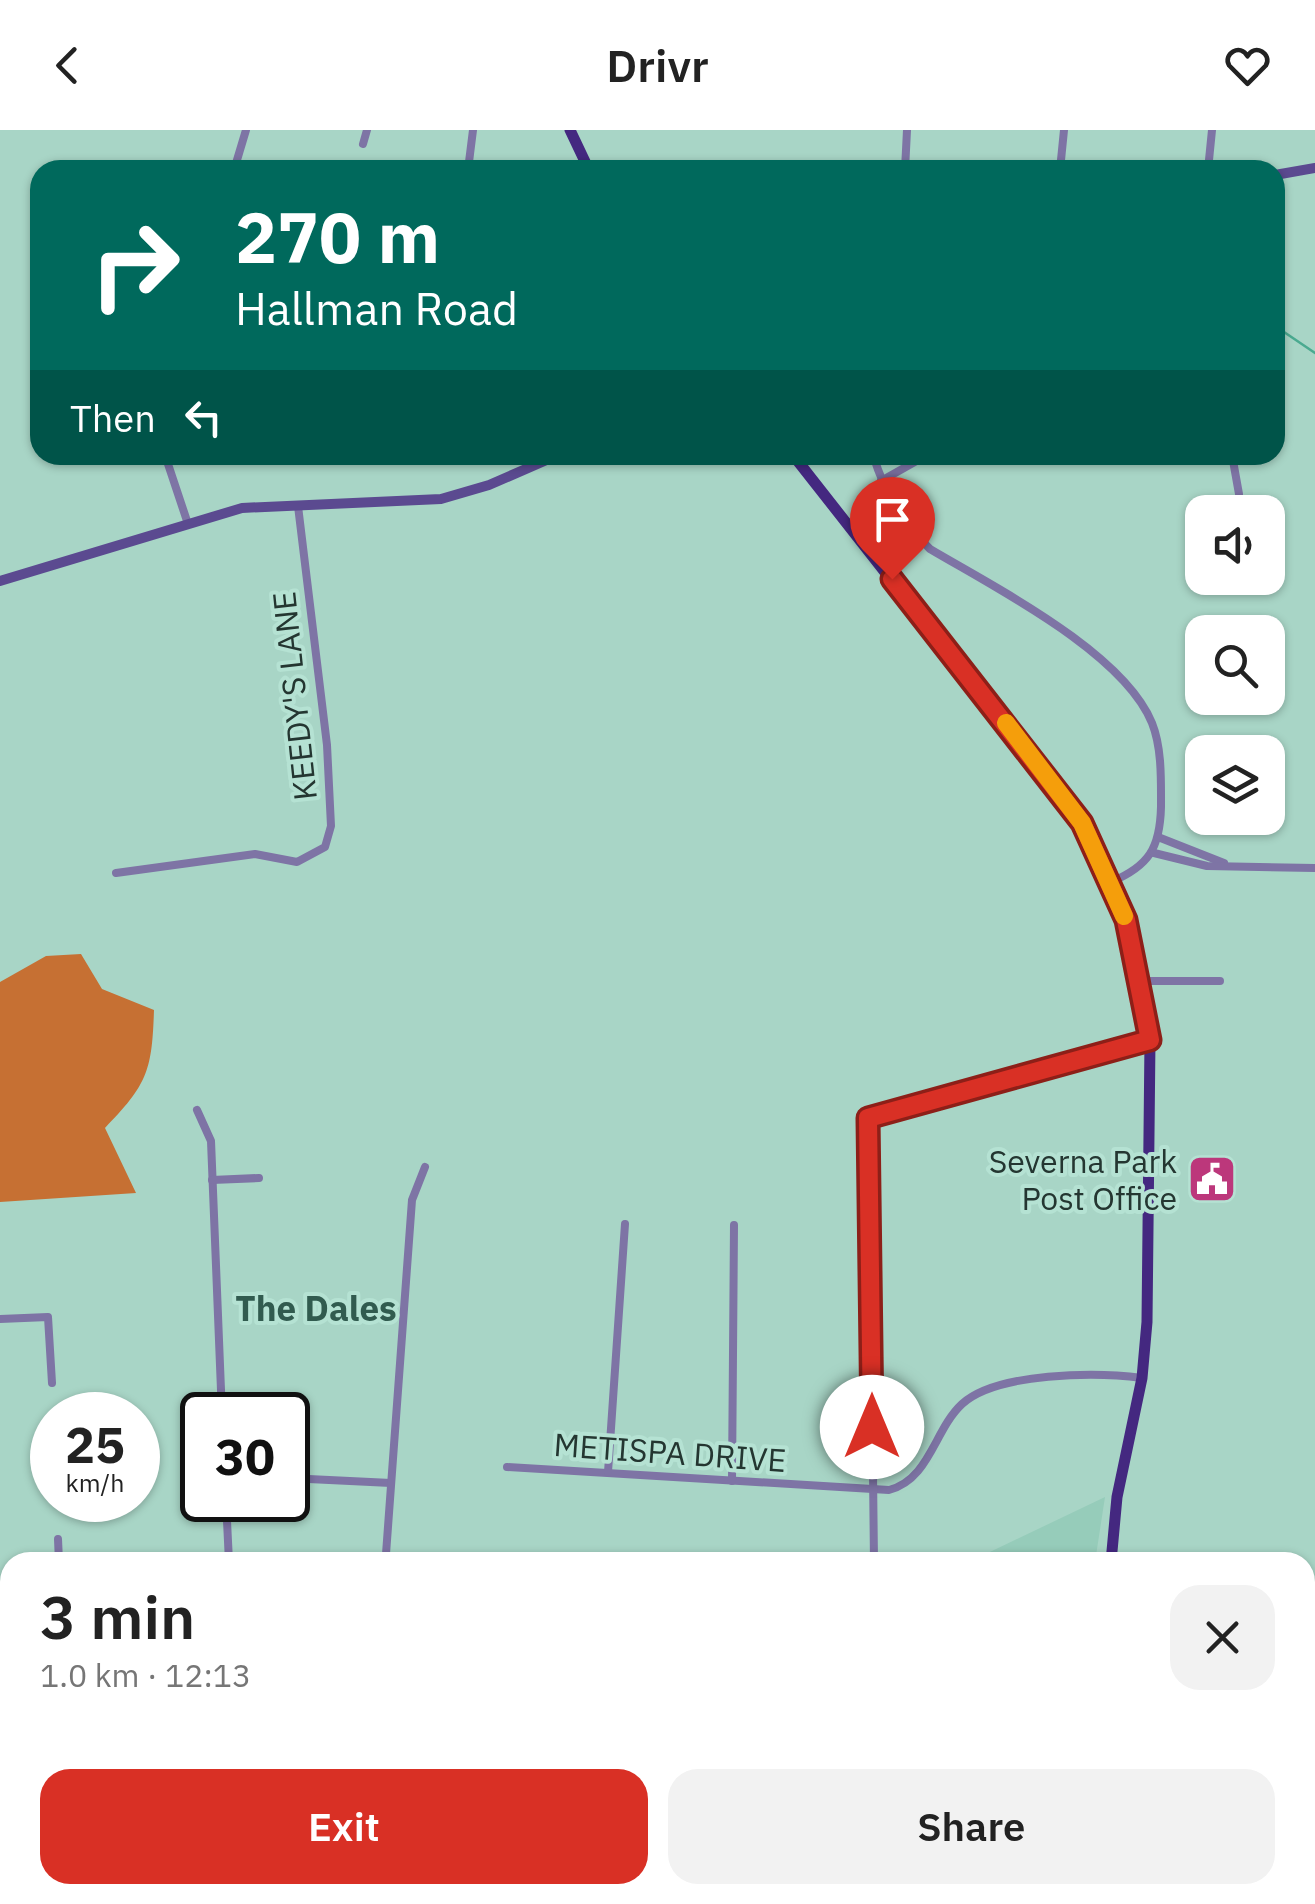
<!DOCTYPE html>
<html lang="en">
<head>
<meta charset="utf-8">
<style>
	body { margin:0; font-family:"IBM Plex Sans",sans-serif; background:#f2f2f2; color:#222; height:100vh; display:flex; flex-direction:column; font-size:38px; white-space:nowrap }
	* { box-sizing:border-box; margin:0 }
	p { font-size:32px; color:#767676 }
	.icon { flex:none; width:55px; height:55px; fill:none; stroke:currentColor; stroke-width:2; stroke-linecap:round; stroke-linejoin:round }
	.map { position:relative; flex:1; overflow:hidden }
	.side { position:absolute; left:0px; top:1422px; width:1315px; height:352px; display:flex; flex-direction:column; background:#fff; border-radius:30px 30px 0 0; box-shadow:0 2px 8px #0004 }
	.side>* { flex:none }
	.guide { position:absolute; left:30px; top:30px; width:1255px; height:305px; border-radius:30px; box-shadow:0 2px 8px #0004; background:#00695c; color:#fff; overflow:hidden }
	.fabs { position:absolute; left:1185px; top:365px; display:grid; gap:20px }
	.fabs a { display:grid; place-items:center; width:100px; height:100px; border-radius:20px; background:#fff; box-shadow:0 2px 8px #0004; font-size:50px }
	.speed { position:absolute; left:30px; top:1262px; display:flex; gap:20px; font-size:50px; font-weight:700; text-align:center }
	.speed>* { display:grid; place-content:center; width:130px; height:130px; border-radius:50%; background:#fff; box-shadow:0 2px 8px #0004; line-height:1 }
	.speed small { font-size:25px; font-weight:400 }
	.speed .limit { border:5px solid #111; border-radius:15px; background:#fff; color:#111 }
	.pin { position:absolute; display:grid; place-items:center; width:85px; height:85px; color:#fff; margin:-102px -42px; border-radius:50% 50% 50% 0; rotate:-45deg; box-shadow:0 0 10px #0007 }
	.pin .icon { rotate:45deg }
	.me { position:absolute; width:110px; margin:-55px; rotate:0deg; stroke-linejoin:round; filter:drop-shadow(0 0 8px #0008) }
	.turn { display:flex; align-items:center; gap:35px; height:210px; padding:0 40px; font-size:45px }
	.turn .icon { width:130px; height:130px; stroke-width:2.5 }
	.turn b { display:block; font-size:70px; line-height:85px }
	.then { display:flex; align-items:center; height:95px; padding:0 40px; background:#0003; gap:20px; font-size:38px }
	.round { display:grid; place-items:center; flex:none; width:105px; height:105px; border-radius:30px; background:#f2f2f2 }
	.head { display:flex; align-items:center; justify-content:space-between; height:170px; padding:0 40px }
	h1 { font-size:60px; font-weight:600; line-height:75px }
	.primary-button { display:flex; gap:20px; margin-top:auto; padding:20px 40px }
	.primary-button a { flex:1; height:115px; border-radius:30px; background:#d93025; color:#fff; font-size:40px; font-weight:600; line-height:115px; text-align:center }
	.primary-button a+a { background:#f2f2f2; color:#222 }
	header { display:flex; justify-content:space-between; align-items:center; height:130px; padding:0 40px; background:#fff; font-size:45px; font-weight:600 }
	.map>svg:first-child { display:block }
	.built { fill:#96ccba }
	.forest { fill:#c67033 }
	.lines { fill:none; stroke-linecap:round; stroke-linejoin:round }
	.stream { stroke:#4aaa90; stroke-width:2.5 }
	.minor { stroke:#7e74a5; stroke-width:8 }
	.tertiary { stroke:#7e74a5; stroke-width:9 }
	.secondary { stroke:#5b4a90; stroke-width:10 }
	.primary { stroke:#442880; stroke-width:11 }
	.trunk { stroke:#3a1c72; stroke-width:11 }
	.route-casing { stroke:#8d1f18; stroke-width:25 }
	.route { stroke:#d93025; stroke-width:18 }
	.slow { stroke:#f59e0b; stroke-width:18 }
	.labels { text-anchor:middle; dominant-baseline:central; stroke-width:8; stroke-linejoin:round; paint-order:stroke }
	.street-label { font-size:32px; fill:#243631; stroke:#b5e2d3 }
	.poi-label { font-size:32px; fill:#243631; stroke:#b5e2d3; text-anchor:end }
	.neighbourhood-label { font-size:35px; font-weight:bold; fill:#315b4f; stroke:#b5e2d3 }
</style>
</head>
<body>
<header><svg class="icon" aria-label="back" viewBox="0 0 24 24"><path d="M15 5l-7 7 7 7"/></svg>Drivr<svg class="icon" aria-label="heart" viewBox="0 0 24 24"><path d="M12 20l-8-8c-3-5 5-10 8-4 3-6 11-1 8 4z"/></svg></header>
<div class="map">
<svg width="1315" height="1774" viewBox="0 0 1315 1774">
	<rect width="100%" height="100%" fill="#a8d5c6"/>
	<path class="built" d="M1105,1367L1095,1432H969Z"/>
	<g class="forest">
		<path d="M81,824L102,859L154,880C152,940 148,954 105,998L136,1063L0,1072V852L46,826Z"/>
		<path d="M0,1585L10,1590V1709L0,1713Z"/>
		<path d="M118,1765H360L382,1774H116Z"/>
		<path d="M435,1765H552L557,1774H416Z"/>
	</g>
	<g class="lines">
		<g class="stream">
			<path d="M1284,202L1315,223"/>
			<path d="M0,1636L10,1638"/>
			<path d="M252,1765L263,1774"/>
		</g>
		<g class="minor">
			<path d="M363,14L367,0"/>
			<path d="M234,40L246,0"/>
			<path d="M468,40L473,0"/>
			<path d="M905,40L907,0"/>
			<path d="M1060,40L1064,0"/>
			<path d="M1208,40L1212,0"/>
			<path d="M165,325L187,391"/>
			<path d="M873,325C885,363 901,391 930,419C994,457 1123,522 1152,593C1162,618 1161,650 1161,677C1160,718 1149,736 1111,752"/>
			<path d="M1232,325L1239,364"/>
			<path d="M881,351L927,325"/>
			<path d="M1158,707L1224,733"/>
			<path d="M1154,723L1207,736L1315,738"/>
			<path d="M116,743L255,724L297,732L325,717L331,696L327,615L298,376"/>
			<path d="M1141,851H1220"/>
			<path d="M197,980L211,1011L222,1285"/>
			<path d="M212,1050L259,1048"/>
			<path d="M0,1189L48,1187L52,1253"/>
			<path d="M507,1337L889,1360C930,1349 934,1300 962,1274C997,1242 1097,1242 1142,1248"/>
			<path d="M608,1342L625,1094"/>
			<path d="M288,1348L391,1353"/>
			<path d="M732,1351L734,1095"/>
			<path d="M226,1370L229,1432"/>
			<path d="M58,1409L59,1432"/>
			<path d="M386,1424L412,1070L425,1037"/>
			<path d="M874,1432L869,988L1150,910"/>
			<path d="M0,1522L10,1530"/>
			<path d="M1160,1774L1178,1765"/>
			<path d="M1299,1774L1311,1769"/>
		</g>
		<path class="tertiary" d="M1179,1765L1183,1774"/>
		<g class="secondary">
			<path d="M1275,45L1315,38"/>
			<path d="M0,451L242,378L441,369L489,355L558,325"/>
		</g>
		<g class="primary">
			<path d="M570,0L589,40"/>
			<path d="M793,325L1082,693L1126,790L1150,910L1147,1192L1142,1248L1117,1367L1111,1432"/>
		</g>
		<g class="trunk">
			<path d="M1305,1480L1315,1474"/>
			<path d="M1305,1509L1315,1503"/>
			<path d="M818,1774L833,1765"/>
			<path d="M863,1774L878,1765"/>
		</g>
	</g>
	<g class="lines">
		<g class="route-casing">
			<path id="route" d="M872,1297L868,988L1150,910L1126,790L1082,693L892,449"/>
		</g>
		<use href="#route" class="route"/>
		<path class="slow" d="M1006,593L1082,693L1124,786"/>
	</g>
	<defs>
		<g id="civic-square" transform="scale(2.5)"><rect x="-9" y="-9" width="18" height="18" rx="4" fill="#bc377b" stroke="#b5e2d3"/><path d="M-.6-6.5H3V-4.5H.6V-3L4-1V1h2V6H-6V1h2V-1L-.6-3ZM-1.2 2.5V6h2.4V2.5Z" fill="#fff"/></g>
	</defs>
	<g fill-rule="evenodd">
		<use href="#civic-square" x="1212" y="1049"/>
	</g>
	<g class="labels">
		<g class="street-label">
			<text transform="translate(294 566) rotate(-96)">KEEDY'S LANE</text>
			<text transform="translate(670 1322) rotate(4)">METISPA DRIVE</text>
		</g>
		<g class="poi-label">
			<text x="1177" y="1031">Severna Park<tspan x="1177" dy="37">Post Office</tspan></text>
		</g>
		<g class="neighbourhood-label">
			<text x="316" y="1178">The Dales</text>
		</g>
	</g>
</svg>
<div class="fabs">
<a><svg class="icon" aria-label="sound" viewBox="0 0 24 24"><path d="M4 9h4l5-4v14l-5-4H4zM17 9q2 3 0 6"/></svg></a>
<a><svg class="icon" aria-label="search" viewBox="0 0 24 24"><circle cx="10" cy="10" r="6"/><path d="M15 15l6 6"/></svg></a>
<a><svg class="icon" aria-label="layers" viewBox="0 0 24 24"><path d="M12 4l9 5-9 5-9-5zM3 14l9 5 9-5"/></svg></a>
</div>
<div class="speed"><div>25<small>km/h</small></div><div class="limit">30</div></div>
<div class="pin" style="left:892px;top:449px;background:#d93025"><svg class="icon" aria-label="arrive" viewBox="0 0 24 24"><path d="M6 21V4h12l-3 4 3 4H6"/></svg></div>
<svg class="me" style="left:872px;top:1297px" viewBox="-20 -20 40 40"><circle r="19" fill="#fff"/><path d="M0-13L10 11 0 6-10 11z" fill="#d93025"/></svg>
<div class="guide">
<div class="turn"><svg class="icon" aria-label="right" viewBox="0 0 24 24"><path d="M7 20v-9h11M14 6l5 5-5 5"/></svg><div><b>270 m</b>Hallman Road</div></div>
<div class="then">Then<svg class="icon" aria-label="left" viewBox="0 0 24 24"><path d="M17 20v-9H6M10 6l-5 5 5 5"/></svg></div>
</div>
<section class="side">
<div class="head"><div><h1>3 min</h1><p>1.0 km · 12:13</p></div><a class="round"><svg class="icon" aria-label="close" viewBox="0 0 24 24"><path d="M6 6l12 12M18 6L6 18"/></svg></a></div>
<div class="primary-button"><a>Exit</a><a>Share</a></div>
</section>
</div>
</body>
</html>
